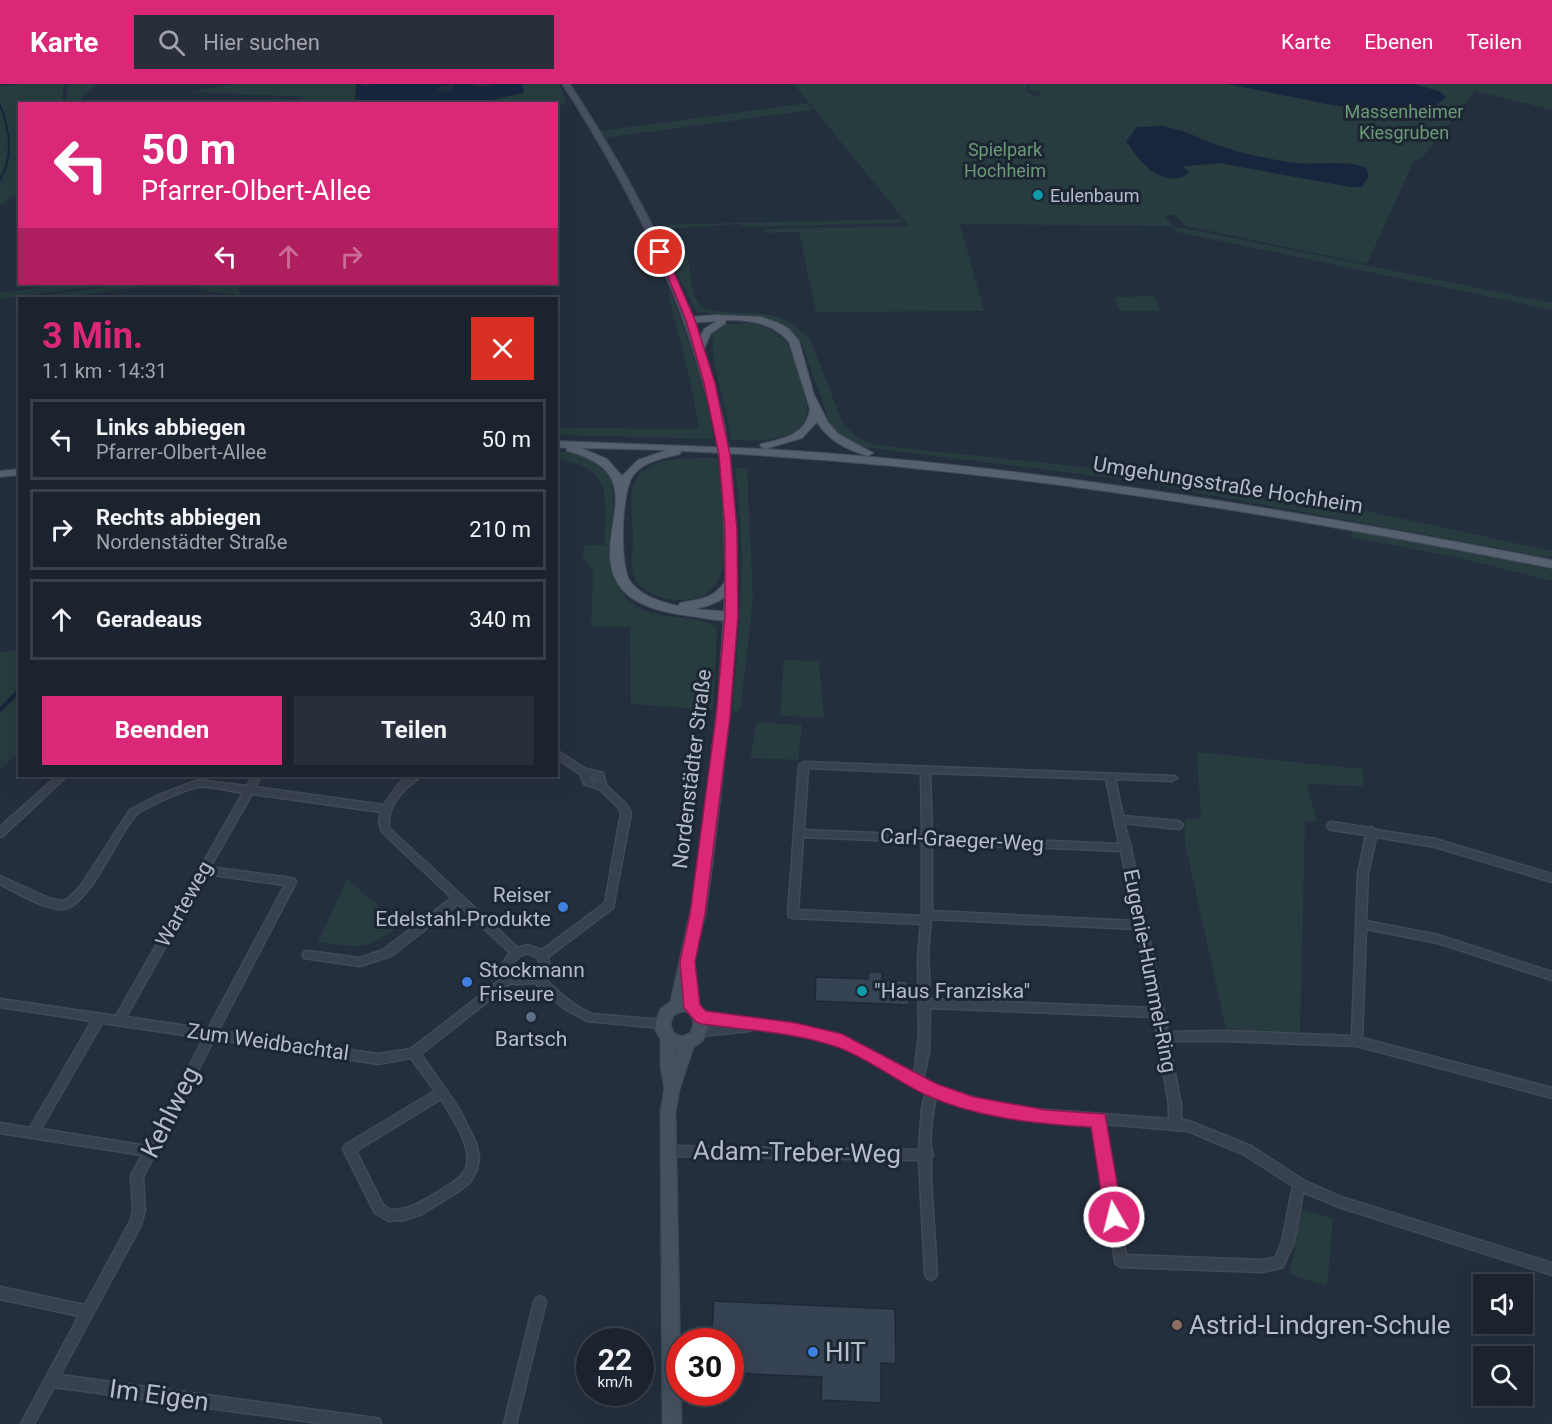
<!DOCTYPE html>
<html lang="de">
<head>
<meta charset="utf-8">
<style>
	body { margin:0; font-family:Roboto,sans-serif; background:#282f3a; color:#f1f3f6; height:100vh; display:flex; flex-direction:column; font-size:22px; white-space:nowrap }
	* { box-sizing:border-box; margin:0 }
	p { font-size:20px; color:#a0a4aa }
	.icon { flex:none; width:33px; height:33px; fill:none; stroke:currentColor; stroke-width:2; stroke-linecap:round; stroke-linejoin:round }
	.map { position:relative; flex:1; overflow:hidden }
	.panel { position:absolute; left:18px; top:213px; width:540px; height:480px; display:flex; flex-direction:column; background:#1b232e; border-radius:0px; box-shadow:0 6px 24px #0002,0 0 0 2px #39404a }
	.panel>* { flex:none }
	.guide { position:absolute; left:18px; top:18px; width:540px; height:183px; border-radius:0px; box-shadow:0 6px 24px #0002,0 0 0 2px #39404a; background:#db2777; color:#fff; overflow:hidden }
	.fabs { position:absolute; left:1473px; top:1190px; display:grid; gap:12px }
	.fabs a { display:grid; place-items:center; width:60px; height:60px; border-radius:0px; background:#1b232e; box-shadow:0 6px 24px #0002,0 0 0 2px #39404a; font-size:30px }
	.speed { position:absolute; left:576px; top:1244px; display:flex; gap:12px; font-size:30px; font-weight:700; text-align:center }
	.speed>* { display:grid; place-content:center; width:78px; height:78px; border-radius:50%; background:#1b232e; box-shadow:0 6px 24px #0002,0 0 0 2px #39404a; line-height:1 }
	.speed small { font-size:15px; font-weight:400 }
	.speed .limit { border:9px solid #d22; background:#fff; color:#111 }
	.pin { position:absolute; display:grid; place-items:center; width:51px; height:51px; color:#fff; margin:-26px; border:3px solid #fff; border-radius:50%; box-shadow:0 2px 6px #0007 }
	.me { position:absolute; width:66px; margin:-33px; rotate:352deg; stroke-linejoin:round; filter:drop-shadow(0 0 4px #0008) }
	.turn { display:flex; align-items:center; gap:21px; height:126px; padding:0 24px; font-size:27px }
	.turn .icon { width:78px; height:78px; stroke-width:2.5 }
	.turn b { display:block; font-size:42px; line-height:51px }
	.lanes { display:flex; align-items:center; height:57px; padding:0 24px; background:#0003; justify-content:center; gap:30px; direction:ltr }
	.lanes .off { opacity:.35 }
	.round { display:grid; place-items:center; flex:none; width:63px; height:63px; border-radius:0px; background:#282f3a }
	.overview { display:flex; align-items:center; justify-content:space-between; height:102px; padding:0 24px }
	h1 { font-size:36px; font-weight:700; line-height:45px; color:#db2777 }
	.cta { display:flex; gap:12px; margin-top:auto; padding:12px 24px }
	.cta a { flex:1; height:69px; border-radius:0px; background:#db2777; color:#fff; font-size:24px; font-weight:700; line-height:69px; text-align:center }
	.cta a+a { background:#282f3a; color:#f1f3f6 }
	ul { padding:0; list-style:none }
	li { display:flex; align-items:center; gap:18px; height:81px; margin:0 12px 9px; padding:0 12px; border:3px solid #39404a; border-radius:0px }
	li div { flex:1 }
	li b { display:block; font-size:22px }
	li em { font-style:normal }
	header { display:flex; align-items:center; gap:36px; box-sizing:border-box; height:84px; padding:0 30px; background:#db2777; color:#fff }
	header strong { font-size:28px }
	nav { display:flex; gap:33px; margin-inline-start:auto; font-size:21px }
	.search { width:420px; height:54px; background:#282f3a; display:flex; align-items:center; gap:15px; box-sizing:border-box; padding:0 21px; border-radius:0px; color:#a0a4aa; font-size:22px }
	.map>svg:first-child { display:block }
	.green { fill:#263c3f; fill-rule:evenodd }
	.water { fill:#17263c }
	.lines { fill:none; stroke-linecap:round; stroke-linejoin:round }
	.stream-far1 { stroke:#17263c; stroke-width:2 }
	.stream { stroke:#17263c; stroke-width:4 }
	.building { fill:#364354; stroke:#1f2835; stroke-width:1.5 }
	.minor-casing { stroke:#414a57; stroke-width:3 }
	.secondary-casing { stroke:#414a57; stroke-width:3 }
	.primary-casing { stroke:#414a57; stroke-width:2 }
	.minor { fill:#38414e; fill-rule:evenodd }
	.secondary { fill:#465061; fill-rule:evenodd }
	.primary { fill:#56606e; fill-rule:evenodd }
	.secondary-bridge-casing { stroke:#414a57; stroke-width:12; stroke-linecap:butt }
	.secondary-bridge { stroke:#465061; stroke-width:10 }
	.route { fill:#db2777; stroke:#8e194d; stroke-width:1.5 }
	.culture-dot { fill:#0f9aa8; stroke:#1d2633; stroke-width:2 }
	.shop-dot { fill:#3f7fe0; stroke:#1d2633; stroke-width:2 }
	.service-dot { fill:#5c6f8a; stroke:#1d2633; stroke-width:2 }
	.education-dot { fill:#8d6e63; stroke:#1d2633; stroke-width:2 }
	.labels { text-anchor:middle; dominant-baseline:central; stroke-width:6; stroke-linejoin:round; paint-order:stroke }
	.far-park-label { font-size:18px; fill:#6b9a76; stroke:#1d2633 }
	.far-poi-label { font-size:18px; fill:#b4bcc9; stroke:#1d2633; text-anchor:start }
	.street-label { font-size:21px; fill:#b4bcc9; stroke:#1d2633 }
	.poi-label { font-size:21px; fill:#b4bcc9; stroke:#1d2633; text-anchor:start }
	.near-street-label { font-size:26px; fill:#b4bcc9; stroke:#1d2633 }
	.near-poi-label { font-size:26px; fill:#b4bcc9; stroke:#1d2633; text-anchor:start }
</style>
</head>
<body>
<header>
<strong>Karte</strong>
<div class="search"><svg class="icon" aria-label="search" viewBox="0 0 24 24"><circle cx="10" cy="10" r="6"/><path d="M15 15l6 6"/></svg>Hier suchen</div>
<nav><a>Karte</a><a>Ebenen</a><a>Teilen</a></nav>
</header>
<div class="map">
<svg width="1552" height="1340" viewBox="0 0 1552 1340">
	<rect width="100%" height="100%" fill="#242f3e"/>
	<g class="green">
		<path d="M19,0H64L62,19L20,20L19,109L0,121V3Z"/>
		<path d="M68,0H97L82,12L80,19H66Z"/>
		<path d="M232,0H356L360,19H282L269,14L298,17L305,13L190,8Z"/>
		<path d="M522,0H559L566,19L557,22L556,20H488C499,12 511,15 524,5Z"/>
		<path d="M794,0H1029L1026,6L1033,12L1041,13L1040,8L1028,6L1032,0H1552V26L1475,7L1421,75L1414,76L1367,180L1186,142L1174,131H1164L1173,142L1183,144L1552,219V226L1177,148L1173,142L960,140L984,227L816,228L799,148L764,149V145L909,142ZM1182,46C1230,67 1287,86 1340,79L1351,103L1220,79L1183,82L1175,94L1149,87Z"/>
		<path d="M808,19L813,26L604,54L600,47Z"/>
		<path d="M902,135L903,137L898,139L743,143L742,140L661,145L655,141Z"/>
		<path d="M662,149H675C677,161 683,161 686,169C693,187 687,212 704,224C747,237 773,216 810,255L843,340L858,354L876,361L1084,383L1306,422L1307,414L1552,467V474L1130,396L862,363L840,352L831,342L802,260L792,246L769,235L697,228L659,155L658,151Z"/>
		<path d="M68,200H112L0,215V209Z"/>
		<path d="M130,200H163L57,214H26Z"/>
		<path d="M187,200H238L240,211L211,208Z"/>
		<path d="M670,208C689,256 706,304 714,355L557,351V344L699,345C692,298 679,254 668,209Z"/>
		<path d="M1155,212L1161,227H1120L1114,213Z"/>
		<path d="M750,239C798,249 795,280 807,321C813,359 756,357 732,356L714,278L712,246L725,240Z"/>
		<path d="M556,367C579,369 599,375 611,395C621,439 591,505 646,527C669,536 696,530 717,544L713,626L631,620L630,543L591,542L593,488L582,472L585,461H605C604,412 616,385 557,375Z"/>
		<path d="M717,374C723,414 747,517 682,516C665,516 648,512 637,498C628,487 633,468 633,454C633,439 630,423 632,408C638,370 687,374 717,374Z"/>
		<path d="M735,384L747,385L753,515L741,621L737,628L732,625C740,540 747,469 735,384Z"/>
		<path d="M1352,447L1552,485V497L1459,474L1351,453Z"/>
		<path d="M19,565V669L0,685V568Z"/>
		<path d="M784,576L819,577L824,634L780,632Z"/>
		<path d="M757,638L802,641L798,676L750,674Z"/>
		<path d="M1197,668L1363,685V702L1307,700L1317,737H1305L1300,950L1226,945L1185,759V735H1201Z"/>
		<path d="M347,795L400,841C367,868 357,863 318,858Z"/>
		<path d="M1301,1125L1333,1135L1327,1202L1290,1190Z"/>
	</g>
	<g class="water">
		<path d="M356,0H363L364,3L373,0H450L439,3L438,7L450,8L454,4L452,0H475L473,2L489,3L490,0H522L524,9L494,15L488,19L360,20L355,15Z"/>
		<path d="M1227,0H1415L1441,8L1446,14L1425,28L1412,31L1332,21Z"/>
		<path d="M1163,42C1182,46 1198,54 1215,61C1238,69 1264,74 1288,78C1314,83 1341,74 1366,84L1369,92L1362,103H1351L1220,79L1183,82L1190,89C1162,107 1139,77 1126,57L1137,43Z"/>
	</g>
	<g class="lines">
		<path class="stream-far1" d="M0,21C10,47 14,71 0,96"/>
		<path class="stream" d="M0,626L20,606"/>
	</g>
	<g class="building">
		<path d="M869,888H882V896L908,897L909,921L815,917L816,893L868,895Z"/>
		<path d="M714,1217L895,1225L896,1280L881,1279V1319L821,1316L822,1293L730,1289V1257H711Z"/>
	</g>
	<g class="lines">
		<g class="minor-casing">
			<g id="minor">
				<path d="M556,666L586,685L603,689L606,701L626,720L631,729L613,824L548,873L550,885L543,893C558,907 572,922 592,930L661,936L665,937L666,940L665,943L661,944L587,937L565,925L535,899L515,900L511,899L421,970L458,1023L476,1059L479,1074L477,1086L470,1098L459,1107L422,1130L404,1136L389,1137L375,1129L343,1065L345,1061L435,1007L411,974L378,980L214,955L143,1093L145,1126L141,1141L60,1291L375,1334L380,1335L381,1340H327L54,1303L34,1340H21L79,1232L0,1215V1203L85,1221L131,1136L133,1126L131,1092L142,1071L0,1049V1039L30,1044L92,937L0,923V915L116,932L243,709C232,707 207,701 198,703C187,705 142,724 135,732C117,752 90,821 64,825C46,827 16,808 0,800V792L51,815L63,817L68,815L80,803L130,726L157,712L198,696L247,702L253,692H261L255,703L384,721C389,713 401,694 410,692C413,691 417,692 420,692L419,694C403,705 386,723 389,744L518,864L527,861L542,866L605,819L621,729L619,724L599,705L584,700L580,690L556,674ZM590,692L596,694L597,697L591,696ZM252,710L381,728L379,738L382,748L452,814L383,866L360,874L308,867L304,868L303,871L304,874L360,882L391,872L458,820L510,869C504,876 500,883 505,892L411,965L378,970L218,947L296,798L294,795L291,794L210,783ZM206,790L285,801L208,945L126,933ZM527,869L538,874L540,883L530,892H517L513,888V879L520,872ZM102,939L204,954L147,1062L41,1045ZM441,1015C451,1032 477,1068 464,1088C458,1097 447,1102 438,1108C423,1117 409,1126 391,1126L383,1121L356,1067Z"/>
				<path d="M804,678L1175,692L1177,694L1172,697L1115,695L1123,732L1178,737L1181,738L1183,741L1181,744L1178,745L1124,739L1131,764L1168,948L1225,947L1352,952L1358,790L1366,751L1332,746L1329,745L1327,742L1329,739L1332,738L1369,744L1372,743L1376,746L1435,755L1552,790V798L1435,763L1376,753L1368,790L1366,837L1438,851L1552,888V896L1438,859L1366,845L1362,954L1552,1004V1014L1357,962L1225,957H1169L1181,1021V1036L1189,1037L1251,1062L1303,1096L1341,1113L1552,1179V1191L1339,1123L1303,1108L1294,1158L1283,1183L1262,1188L1121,1183L1117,1181L1115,1177L1094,1040L1008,1033L936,1012C933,1027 927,1057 933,1071L931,1075V1096L937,1190L935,1194L931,1196L927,1194L925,1190L919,1076L668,1072L664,1071L662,1067L664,1063L668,1062L919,1066L922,1024L926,1008L840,961L796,951L754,945L749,947L701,952L697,950L696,947L697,944L724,941L698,936L697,933L698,930L702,929L796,941L842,952L914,991L919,952L918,874L921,840L793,834L789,833L788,830L799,681ZM808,684L921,689L922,751L804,746ZM930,689L1106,695L1119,760L932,752ZM803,753L922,758V832L798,826ZM932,759L1121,767L1135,837L932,827ZM931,835L1137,845L1153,924L930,915L928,868ZM930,924L1154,933L1169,1021V1035L1008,1023L935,1002L923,996L929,968ZM1105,1040L1188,1047L1243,1070L1293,1102L1282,1158L1275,1174L1262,1176L1126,1171Z"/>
				<path d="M57,692H67L3,752L0,753V743Z"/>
				<path d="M540,1212L544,1214L546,1218L516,1340H504L534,1218L536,1214Z"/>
			</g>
		</g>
		<g class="secondary-casing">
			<g id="secondary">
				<path d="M563,0H569C643,112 693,213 725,344L723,346H717L715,344C685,213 635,112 563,0Z"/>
				<path d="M726,382L731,385C744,522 727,659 710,795L705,830L693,877L699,920L707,933L708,944L702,957L693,963L679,1005L675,1028L681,1340H663L661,1028L665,1004L661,982V955L656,946V938L661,925L671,918L694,813L719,614L726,499L724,423L721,385ZM682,927C689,926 694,933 694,940L691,949L682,953L673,949L670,940L673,931ZM675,964L678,965L675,974Z"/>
			</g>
		</g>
		<g class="primary-casing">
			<g id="primary">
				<path d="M717,231L761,233L778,239L789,245L799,257L814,311L828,338L838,350L873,369L868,372C847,366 829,357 817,338L802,354L765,365C1030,381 1292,426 1552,476V484C1264,427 974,380 681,367L680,370C663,374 646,377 634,390C621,405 619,481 630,497C640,512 662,518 678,522L680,519C703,514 714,516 728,493H736L738,496C729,515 714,521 695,525L731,528L737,532C729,540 708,535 697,533C673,530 638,525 621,504C584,456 660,390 567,367V364L556,363V357L765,365L760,362L761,360C782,355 807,351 810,325L789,258C773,239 750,236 726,236L725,240L711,249L703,267H695L694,265L704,245L717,237L690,239L685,236L690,233ZM581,364L667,366L638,376L622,392L607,375Z"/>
				<path d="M20,385V391L0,393V387Z"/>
			</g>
		</g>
		<use href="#minor" class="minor"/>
		<use href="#secondary" class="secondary"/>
		<use href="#primary" class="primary"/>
		<g class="secondary-bridge-casing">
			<path id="secondary-bridge" d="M720,344L726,385"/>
		</g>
		<use href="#secondary-bridge" class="secondary-bridge"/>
	</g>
	<path class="route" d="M657,166L665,168L695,236L715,299L730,371L737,445L738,532L730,633L705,830L695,878L700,921L706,927L796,939L842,950L937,1000L974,1013L1046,1026L1105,1030L1123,1133L1120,1139L1114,1141L1108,1139L1105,1133L1091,1043C1036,1040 977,1034 926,1011C896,997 868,974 837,963C794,948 746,946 702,940L696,938L684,924L680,878L690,830L716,633L725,532V445L719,371L704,299L686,236Z"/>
	<g class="culture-dot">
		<circle cx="1038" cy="111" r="6"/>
		<circle cx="862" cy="907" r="6"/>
	</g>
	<g class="shop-dot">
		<circle cx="563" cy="823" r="6"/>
		<circle cx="467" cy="898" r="6"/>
		<circle cx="813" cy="1268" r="6"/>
	</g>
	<circle class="service-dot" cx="531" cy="933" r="6"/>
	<circle class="education-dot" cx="1177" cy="1241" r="6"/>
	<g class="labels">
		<g class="far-park-label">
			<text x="1404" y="27">Massenheimer<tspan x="1404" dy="21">Kiesgruben</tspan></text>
			<text x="1005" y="65">Spielpark<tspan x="1005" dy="21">Hochheim</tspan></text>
		</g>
		<g class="far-poi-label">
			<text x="1050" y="111">Eulenbaum</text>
		</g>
		<g class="street-label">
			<text transform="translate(1228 401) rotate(9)">Umgehungsstraße Hochheim</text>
			<text transform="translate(692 685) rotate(-83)">Nordenstädter Straße</text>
			<text transform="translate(962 756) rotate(3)">Carl-Graeger-Weg</text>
			<text transform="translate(184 820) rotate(-61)">Warteweg</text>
			<text transform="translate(1150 887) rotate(79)">Eugenie-Hummel-Ring</text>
			<text transform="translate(268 958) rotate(8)">Zum Weidbachtal</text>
		</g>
		<g class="poi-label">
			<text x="551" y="811" text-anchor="end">Reiser<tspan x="551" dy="24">Edelstahl-Produkte</tspan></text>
			<text x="479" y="886">Stockmann<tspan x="479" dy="24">Friseure</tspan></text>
			<text x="874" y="907">"Haus Franziska"</text>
			<text x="531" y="955" text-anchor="middle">Bartsch</text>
		</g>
		<g class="near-street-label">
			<text transform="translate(170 1028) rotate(-63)">Kehlweg</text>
			<text transform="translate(797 1068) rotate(1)">Adam-Treber-Weg</text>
			<text transform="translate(159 1311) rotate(8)">Im Eigen</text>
		</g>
		<g class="near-poi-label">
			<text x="1189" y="1241">Astrid-Lindgren-Schule</text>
			<text x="825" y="1268">HIT</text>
		</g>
	</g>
</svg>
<div class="fabs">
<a><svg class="icon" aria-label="sound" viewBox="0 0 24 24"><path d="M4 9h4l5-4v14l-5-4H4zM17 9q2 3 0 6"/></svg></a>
<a><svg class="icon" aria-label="search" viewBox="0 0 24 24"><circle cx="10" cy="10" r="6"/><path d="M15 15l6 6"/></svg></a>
</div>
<div class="speed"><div>22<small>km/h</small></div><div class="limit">30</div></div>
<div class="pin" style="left:660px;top:168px;background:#d93025"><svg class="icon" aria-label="arrive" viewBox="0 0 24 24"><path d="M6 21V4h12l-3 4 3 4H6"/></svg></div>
<svg class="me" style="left:1114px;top:1133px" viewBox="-20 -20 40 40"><circle r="17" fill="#db2777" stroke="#fff" stroke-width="3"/><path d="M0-11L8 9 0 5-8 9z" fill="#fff"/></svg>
<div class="guide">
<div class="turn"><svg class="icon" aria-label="left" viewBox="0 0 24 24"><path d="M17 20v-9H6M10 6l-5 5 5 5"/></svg><div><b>50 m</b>Pfarrer-Olbert-Allee</div></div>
<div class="lanes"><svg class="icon" aria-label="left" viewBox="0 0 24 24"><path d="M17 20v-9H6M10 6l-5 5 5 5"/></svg><svg class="icon off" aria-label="ahead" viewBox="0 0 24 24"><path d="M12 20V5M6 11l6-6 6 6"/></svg><svg class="icon off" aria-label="right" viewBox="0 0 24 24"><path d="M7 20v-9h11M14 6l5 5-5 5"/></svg></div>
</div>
<section class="panel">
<div class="overview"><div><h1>3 Min.</h1><p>1.1 km · 14:31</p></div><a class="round" style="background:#d93025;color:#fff"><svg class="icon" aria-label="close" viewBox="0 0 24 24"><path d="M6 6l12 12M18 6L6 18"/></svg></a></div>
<ul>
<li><svg class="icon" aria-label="left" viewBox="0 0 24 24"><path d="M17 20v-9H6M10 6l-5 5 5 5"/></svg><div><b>Links abbiegen</b><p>Pfarrer-Olbert-Allee</p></div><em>50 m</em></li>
<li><svg class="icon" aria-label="right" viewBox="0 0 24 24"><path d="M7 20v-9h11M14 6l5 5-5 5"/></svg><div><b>Rechts abbiegen</b><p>Nordenstädter Straße</p></div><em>210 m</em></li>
<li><svg class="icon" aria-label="ahead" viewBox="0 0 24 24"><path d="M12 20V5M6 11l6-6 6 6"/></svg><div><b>Geradeaus</b></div><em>340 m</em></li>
</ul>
<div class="cta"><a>Beenden</a><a>Teilen</a></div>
</section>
</div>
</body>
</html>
